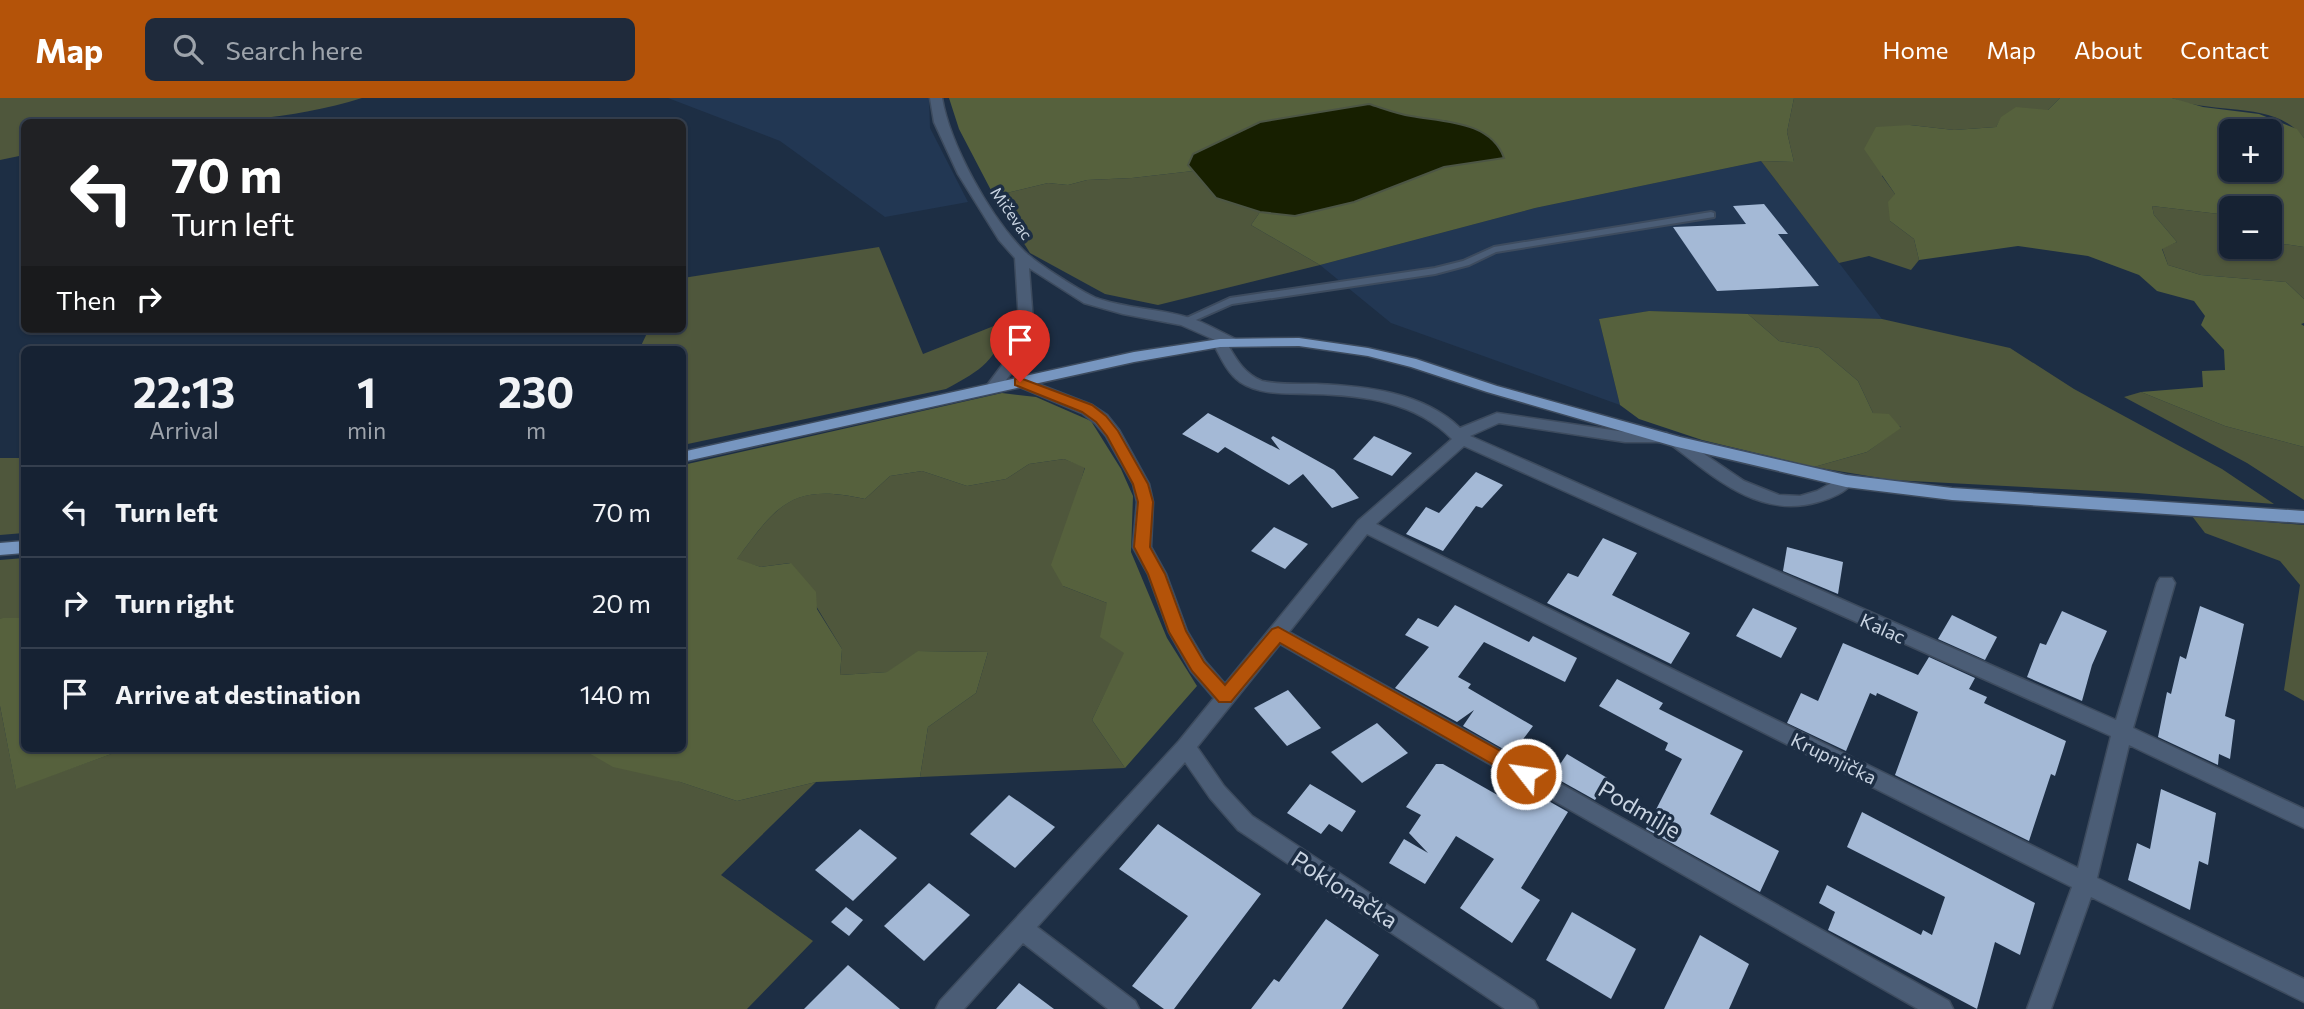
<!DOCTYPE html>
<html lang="en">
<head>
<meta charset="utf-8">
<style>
	body { margin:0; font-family:Commissioner,sans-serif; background:#1f2a3b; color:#f1f3f6; height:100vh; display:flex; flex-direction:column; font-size:26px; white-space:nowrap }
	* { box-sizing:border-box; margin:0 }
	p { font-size:23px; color:#9ea4ac }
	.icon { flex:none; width:38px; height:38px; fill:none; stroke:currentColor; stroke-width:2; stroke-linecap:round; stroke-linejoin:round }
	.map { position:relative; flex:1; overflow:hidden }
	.side { position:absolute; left:21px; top:248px; width:665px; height:406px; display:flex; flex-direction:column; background:#162233; border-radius:10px; box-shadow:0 2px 5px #0004,0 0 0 2px #353f4e }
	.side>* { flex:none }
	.guide { position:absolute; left:21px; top:21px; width:665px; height:214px; border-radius:10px; box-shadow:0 2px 5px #0004,0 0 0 2px #353f4e; background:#202124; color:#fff; overflow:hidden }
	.fabs { position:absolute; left:2219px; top:21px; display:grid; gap:14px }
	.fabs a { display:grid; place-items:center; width:63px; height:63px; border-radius:10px; background:#162233; box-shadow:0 2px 5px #0004,0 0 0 2px #353f4e; font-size:35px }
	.pin { position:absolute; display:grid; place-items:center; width:60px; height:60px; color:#fff; margin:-72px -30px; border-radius:50% 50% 50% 0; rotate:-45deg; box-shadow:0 0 7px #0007 }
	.pin .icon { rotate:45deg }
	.me { position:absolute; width:77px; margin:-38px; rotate:300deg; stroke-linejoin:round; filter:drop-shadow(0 0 5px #0008) }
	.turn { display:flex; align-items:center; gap:24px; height:147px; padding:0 35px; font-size:32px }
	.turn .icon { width:91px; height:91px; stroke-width:2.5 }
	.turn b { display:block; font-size:49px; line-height:60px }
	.then { display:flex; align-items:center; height:66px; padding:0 35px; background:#0003; gap:14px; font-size:26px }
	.eta { display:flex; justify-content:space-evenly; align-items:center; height:119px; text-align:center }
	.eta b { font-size:42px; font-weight:700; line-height:49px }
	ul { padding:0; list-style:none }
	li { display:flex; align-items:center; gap:21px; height:91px; padding:0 35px; border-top:2px solid #353f4e }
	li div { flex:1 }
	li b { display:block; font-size:26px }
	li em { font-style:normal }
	header { display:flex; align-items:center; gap:42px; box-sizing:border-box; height:98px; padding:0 35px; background:#b45309; color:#fff }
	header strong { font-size:33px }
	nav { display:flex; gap:38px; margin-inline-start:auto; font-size:24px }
	.search { width:490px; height:63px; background:#1f2a3b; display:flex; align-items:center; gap:18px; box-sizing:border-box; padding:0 24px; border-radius:10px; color:#9ea4ac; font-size:26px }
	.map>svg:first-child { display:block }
	.built { fill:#223753 }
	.green { fill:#4f573c }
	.forest { fill:#56613d; fill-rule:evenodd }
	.water { fill:#171f00; stroke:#4c5544; stroke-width:2 }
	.building { fill:#a4b9d6 }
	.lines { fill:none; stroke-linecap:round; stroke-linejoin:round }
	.service-casing { stroke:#3d4b5e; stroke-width:4 }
	.minor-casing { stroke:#3d4b5e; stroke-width:3 }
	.primary-casing { stroke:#3d4b5e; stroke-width:3 }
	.service { fill:#4b5d76; fill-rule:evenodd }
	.minor { fill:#4b5d76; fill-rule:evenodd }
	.primary { fill:#7796c0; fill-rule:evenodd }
	.route { fill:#b45309; stroke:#753606; stroke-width:2 }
	.labels { text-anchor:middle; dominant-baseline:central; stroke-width:7; stroke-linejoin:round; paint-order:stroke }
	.far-street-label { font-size:16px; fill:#c9d4e2; stroke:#1d2e44 }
	.street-label { font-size:19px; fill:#c9d4e2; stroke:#1d2e44 }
	.near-street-label { font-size:23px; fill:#c9d4e2; stroke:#1d2e44 }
</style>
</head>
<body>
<header>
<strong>Map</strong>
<div class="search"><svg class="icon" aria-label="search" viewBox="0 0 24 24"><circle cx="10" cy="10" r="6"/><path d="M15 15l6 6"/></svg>Search here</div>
<nav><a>Home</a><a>Map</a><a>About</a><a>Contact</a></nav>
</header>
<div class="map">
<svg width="2304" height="911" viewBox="0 0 2304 911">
	<rect width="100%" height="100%" fill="#1d2e44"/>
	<g class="built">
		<path d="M668,0H929L930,30L968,104L885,119L780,43Z"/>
		<path d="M1761,63L1882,221L1650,213L1599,221L1620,307L1391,225L1320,167L1535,110Z"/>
	</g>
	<g class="green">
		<path d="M0,0H362C253,34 137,24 24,24V57L0,62Z"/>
		<path d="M1794,0H2060L2048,12L2002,19L1996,29L1954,32L1910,27L1882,78L1895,96L1890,123L1914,141L1919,162L1911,172L1869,158L1839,165L1761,63L1794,64L1787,34Z"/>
		<path d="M2172,0H2304V40C2274,1 2213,18 2172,0Z"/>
		<path d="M1193,73L1216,100L1260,114L1251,127L1320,167L1158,207L1105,196L1030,155L994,98L1048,85L1068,87L1087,82L1132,80Z"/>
		<path d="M2152,108L2219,116L2231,130V149H2270V144L2304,149V201L2286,184L2201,177L2168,167L2162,150L2177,144L2154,117Z"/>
		<path d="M879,149L923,256L1009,222C995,264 983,271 946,291L683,347L682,252H639L649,231H682L683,180Z"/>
		<path d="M1748,216L1882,221L2010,250L2074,291L2222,371L2274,406L2137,395L1892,382L1814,369L1867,354L1901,329L1873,315L1858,283L1819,250L1779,243Z"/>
		<path d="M2141,294L2225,328L2304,349V402L2247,365L2124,299Z"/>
		<path d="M0,360H24V435L0,437Z"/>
		<path d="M1064,361L1085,369L1076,399L1063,488L1107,505L1125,555L1092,622L1125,670L920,679L928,629L976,595L988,554L919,553L888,574L840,577L842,551L790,465L761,469L736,462C778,406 791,385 865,401L890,378L922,373L967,388L1006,381L1029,366Z"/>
		<path d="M2192,418L2304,427V603L2284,592L2300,487L2280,463L2205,435Z"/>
		<path d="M24,460V520L0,521V462Z"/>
		<path d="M0,608L16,690L125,651H582L737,703L816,684L721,777L813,843L747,911H0Z"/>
	</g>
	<g class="forest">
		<path d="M949,0H1794L1787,34L1794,64L1761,63L1535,110L1320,167L1251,127L1260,114L1295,118L1354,104L1444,69L1504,60L1448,23L1408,18L1369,6L1260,24L1193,56L1188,66L1193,73L1132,80L1087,82L1068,87L1048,85L994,98L959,31Z"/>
		<path d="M2060,0H2172L2203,9L2259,16L2297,31L2304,40V149L2270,144V110H2231V130L2219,116L2152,108L2154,117L2177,144L2162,151L2168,167L2201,177L2286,184L2304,201V225L2301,226L2304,228V349L2225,328L2141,294L2203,289L2202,273L2225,272L2224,252L2201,227L2205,218L2194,203L2157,193L2139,177L2088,158L2018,148L1919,162L1914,141L1890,123L1888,104L1895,96L1864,51L1876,29L1910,27L1954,32L1996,29L2001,19L2016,9L2048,12ZM2270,33V72H2231V33Z"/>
		<path d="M1649,213L1748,216L1779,243L1819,250L1858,283L1873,315L1889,316L1901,330L1867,354L1814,369L1702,342L1639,321L1620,307L1599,221Z"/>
		<path d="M1002,295L1036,299L1091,323L1121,371L1133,398L1131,454L1167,540L1197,588L1125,670L1092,622L1124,555L1100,539L1107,505L1063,488L1051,467L1085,370L1064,361L1029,366L1006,381L967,388L922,373L890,378L865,401C793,385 777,406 737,461L761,469L791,465L816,494L817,511L842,551L840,577L887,574L918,553L988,554L976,595L928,629L920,679L816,684L737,703L680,684L613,669L582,651H682L683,367Z"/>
		<path d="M3,520H24V651H125L16,691L0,608V521Z"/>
	</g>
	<path class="water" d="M1369,6C1382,10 1397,16 1411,18C1444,24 1491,23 1504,60L1444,69L1354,104L1295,118L1260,114L1216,100L1188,67L1193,56L1260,24Z"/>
	<g class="building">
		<path d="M1764,106L1788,136H1778L1819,188L1717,193L1673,129L1746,126L1733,108Z"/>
		<path d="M1208,315L1280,352L1271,340L1273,338L1334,372L1359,400L1332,410L1303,376L1289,387L1225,349L1218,355L1182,336Z"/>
		<path d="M1374,338L1412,355L1392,378L1353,361Z"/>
		<path d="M1476,374L1503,387L1482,410L1476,408L1443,453L1406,436L1426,409L1439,415Z"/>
		<path d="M1274,429L1308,446L1285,471L1251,453Z"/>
		<path d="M1603,440L1637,455L1612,497L1690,535L1671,566L1547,505L1568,475L1578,479Z"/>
		<path d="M1787,449L1843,464L1838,496L1783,473Z"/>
		<path d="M1455,507L1529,544L1533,538L1577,560L1565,584L1484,544L1458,579L1471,586L1468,590L1533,628L1512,656L1463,628L1474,612L1457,624L1395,590L1429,549L1405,537L1418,520L1438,529Z"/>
		<path d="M2200,508L2244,526L2225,618L2235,622L2230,661L2219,656L2218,667L2158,639L2167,594L2171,596L2180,558L2186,561Z"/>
		<path d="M1753,510L1797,530L1781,560L1736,538Z"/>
		<path d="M2062,513L2107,533L2092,567L2082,603L2027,579L2040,545L2046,547Z"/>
		<path d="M1952,517L1997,539L1985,562L1938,541Z"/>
		<path d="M1843,545L1918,577L1929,559L1975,580L1969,591L1987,599L1984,605L2066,643L2055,678L2051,676L2029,743L1895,677L1918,614L1877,595L1876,598L1870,595L1846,653L1787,625L1801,595L1818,603Z"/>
		<path d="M1617,581L1663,605L1659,611L1743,653L1710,716L1779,753L1760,794L1646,731L1682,661L1665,652L1668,645L1599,608Z"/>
		<path d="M1288,592L1321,630L1287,648L1254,610Z"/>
		<path d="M1377,625L1408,655L1362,685L1331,654Z"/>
		<path d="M1567,656L1609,681L1595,702L1552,678Z"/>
		<path d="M1436,666H1443L1508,703L1510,700L1529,710L1538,697L1568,714L1521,790L1540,802L1512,845L1460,810L1494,761L1456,738L1425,786L1389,765L1404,741L1428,755L1409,735L1421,717L1406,709Z"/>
		<path d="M1310,686L1356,713L1342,734L1329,726L1321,736L1287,715Z"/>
		<path d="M2161,691L2216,715L2208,767L2199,763L2190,812L2128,782L2137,745L2150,751Z"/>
		<path d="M1009,697L1055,729L1015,770L970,736Z"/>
		<path d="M1862,714L2035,805L2020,857L1995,844L1977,911L1828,832L1835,814L1819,805L1827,787L1921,837L1923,832L1932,837L1945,799L1847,749Z"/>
		<path d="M1158,726L1261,796L1174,911H1164L1132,888L1188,818L1119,771Z"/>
		<path d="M860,731L897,760L853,803L815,772Z"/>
		<path d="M929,785L970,817L924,863L884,828Z"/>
		<path d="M846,809L863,822L849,838L831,824Z"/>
		<path d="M1572,814L1636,851L1611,901L1546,862Z"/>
		<path d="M1326,821L1379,857L1342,911H1251L1274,881L1279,884Z"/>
		<path d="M1700,837L1749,866L1729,911H1664Z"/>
		<path d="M848,867L900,911H804Z"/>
		<path d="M1019,885L1054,911H996Z"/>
	</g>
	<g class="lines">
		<g class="service-casing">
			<path id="service" d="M1711,114L1714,115V119L1496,154L1469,167L1435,176L1232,206L1189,225L1185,226L1180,223L1230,200L1435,170L1463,163L1494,149Z"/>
		</g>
		<g class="minor-casing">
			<g id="minor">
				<path d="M930,0H942C950,47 990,119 1024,153C1036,165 1080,193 1096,200C1126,211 1159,210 1190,220C1206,225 1222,235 1238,242L1240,245L1238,248L1229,249C1238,264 1245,276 1262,283C1280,287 1298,286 1316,286C1365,288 1423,294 1460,330L1497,315L1625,334L1667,335L1669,339L1667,343L1661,344H1625L1499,325L1470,338L2116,622L2157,485L2160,480H2172L2175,485L2133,630L2304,711V730L2129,647L2097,780L2304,881V904L2091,799L2051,911H2027L2072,789L1367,436L1289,534L1949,903L1953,911H1918L1280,546L1197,649L1224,688L1252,718L1534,903L1538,911H1505L1238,732L1210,700L1185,664L1037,829L1135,903L1139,911H1108L1023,845L964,911H936L940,903L1179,643L1214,600L1191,573L1169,534L1148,476L1133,449L1137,404L1133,386L1106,338L1095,325L1082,315L1015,287L1012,284L1015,281H1025L1092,307L1107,317L1119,332L1149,386L1153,404L1151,449L1166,476L1187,533L1205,563L1225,586L1358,423L1452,341C1416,304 1363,297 1313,296C1290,295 1261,298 1240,284C1227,275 1220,258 1213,245L1215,242L1181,227L1123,216L1084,205L1029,170L1033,224L1020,263L998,293H988L985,290L1006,262L1019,224L1015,160L999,142L958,76L934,24ZM1464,348L2111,638L2078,770L1376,426Z"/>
				<path d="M1679,339L1744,383L1779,397L1800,398L1817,393L1846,377L1854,383C1847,394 1830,401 1818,404C1761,421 1716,381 1673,348L1671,344L1673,340Z"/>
			</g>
		</g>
		<g class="primary-casing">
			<g id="primary">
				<path d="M1299,240L1368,250L1416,261L1497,288L1680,339L1846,377L1952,390L2304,413V425L1952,402L1846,389L1673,348L1487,294L1411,269L1368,258L1299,248L1220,249L1134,264L682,364V354L1134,254L1220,241Z"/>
				<path d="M24,443V455L0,457V445Z"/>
			</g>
		</g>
		<use href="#service" class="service"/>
		<use href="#minor" class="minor"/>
		<use href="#primary" class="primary"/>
	</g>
	<path class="route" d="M1020,280L1092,307L1106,318L1118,333L1148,386L1153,404L1150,449L1165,476L1186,533L1204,564L1225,587L1272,531L1278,529L1533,671L1535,676L1533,682L1526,684L1520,682L1280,545L1231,604H1219L1192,573L1169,534L1148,476L1134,449L1138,404L1133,386L1107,338L1096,324L1082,314L1015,287V281Z"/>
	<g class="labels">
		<g class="far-street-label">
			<text transform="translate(1012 115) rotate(55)">Mičevac</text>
		</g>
		<g class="street-label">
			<text transform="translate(1883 530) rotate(24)">Kalac</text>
			<text transform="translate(1834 660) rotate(26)">Krupnjička</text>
		</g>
		<g class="near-street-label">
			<text transform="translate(1640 711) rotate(30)">Podmilje</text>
			<text transform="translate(1345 791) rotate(33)">Poklonačka</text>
		</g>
	</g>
</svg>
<div class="fabs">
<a>+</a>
<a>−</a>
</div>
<div class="pin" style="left:1020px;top:284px;background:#d93025"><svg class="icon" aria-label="arrive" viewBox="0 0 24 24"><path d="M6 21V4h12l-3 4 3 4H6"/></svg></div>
<svg class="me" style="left:1526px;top:676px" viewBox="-20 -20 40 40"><circle r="17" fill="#b45309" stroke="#fff" stroke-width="3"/><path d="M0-11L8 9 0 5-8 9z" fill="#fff"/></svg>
<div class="guide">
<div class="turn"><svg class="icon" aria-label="left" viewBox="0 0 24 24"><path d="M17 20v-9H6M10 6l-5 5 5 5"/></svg><div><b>70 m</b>Turn left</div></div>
<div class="then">Then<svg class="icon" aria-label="right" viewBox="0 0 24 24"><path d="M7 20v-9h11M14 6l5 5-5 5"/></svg></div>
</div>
<section class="side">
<div class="eta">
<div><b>22:13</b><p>Arrival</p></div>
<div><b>1</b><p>min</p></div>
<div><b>230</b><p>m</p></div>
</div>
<ul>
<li><svg class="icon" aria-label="left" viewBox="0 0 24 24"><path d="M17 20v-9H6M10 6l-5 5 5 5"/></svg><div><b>Turn left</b></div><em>70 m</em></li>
<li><svg class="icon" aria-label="right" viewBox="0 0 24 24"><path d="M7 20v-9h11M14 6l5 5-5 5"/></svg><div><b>Turn right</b></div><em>20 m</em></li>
<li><svg class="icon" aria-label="arrive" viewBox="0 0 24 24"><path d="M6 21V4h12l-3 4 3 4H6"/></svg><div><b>Arrive at destination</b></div><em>140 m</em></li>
</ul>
</section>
</div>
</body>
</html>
